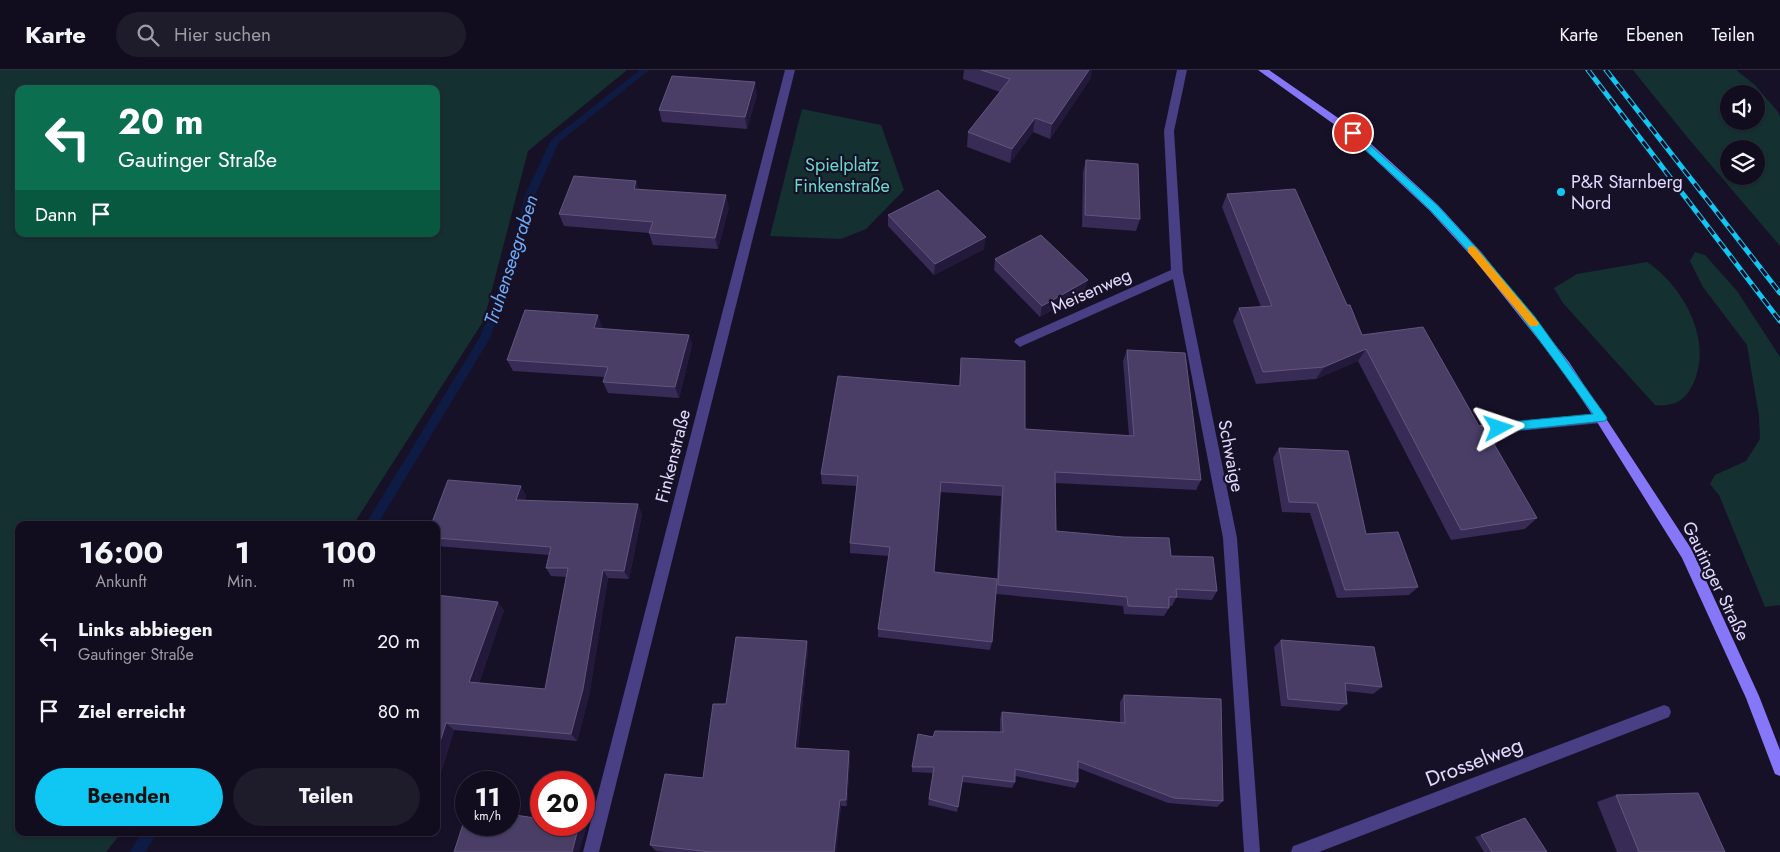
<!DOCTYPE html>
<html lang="de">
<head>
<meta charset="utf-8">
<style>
	body { margin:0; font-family:Jost,sans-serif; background:#1e1b2b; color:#f1f3f6; height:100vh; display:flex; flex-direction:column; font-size:19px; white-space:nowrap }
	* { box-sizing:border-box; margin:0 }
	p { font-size:16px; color:#9c9ca4 }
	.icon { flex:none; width:28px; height:28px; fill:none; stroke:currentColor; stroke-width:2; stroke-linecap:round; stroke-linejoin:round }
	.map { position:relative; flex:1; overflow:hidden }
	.panel { position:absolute; left:15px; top:451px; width:425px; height:315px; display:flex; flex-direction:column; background:#110d1e; border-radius:10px; box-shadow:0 1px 4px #0004,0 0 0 1px #302d3c }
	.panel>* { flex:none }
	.top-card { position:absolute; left:15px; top:15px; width:425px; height:152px; border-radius:10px; box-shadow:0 1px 4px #0004,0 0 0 1px #302d3c; background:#0b6e4f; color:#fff; overflow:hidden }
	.fabs { position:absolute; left:1720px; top:15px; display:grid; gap:10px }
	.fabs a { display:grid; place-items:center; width:45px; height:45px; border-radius:50%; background:#110d1e; box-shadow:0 1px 4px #0004,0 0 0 1px #302d3c; font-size:25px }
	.speed { position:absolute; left:455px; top:701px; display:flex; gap:10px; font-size:25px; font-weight:700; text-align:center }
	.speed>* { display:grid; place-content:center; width:65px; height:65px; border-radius:50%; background:#110d1e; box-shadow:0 1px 4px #0004,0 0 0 1px #302d3c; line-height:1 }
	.speed small { font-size:12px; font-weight:400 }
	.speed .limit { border:8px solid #d22; background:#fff; color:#111 }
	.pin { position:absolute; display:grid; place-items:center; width:42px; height:42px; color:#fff; margin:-21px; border:2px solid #fff; border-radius:50%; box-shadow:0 1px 5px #0007 }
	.me { position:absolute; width:55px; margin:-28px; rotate:85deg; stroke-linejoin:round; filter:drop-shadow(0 0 4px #0008) }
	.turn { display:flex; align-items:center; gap:18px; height:105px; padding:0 20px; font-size:22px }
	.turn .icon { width:65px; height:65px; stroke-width:2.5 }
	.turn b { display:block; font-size:35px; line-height:42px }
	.then { display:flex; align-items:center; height:48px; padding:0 20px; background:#0003; gap:10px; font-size:19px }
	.eta { display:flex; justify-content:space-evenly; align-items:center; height:85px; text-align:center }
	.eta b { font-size:30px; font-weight:700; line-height:35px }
	.primary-button { display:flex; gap:10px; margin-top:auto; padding:10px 20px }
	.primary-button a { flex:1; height:58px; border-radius:30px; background:#10c6f3; color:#111; font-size:20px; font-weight:700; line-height:58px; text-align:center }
	.primary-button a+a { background:#1e1b2b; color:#f1f3f6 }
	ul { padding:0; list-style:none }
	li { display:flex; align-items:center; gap:15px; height:70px; padding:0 20px }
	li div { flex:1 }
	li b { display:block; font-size:19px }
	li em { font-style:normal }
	header { display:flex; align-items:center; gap:30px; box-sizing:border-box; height:70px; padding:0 25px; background:#110d1e; border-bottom:1px solid #302d3c }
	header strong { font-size:24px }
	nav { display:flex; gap:28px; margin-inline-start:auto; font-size:18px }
	.search { width:350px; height:45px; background:#1e1b2b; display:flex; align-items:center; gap:12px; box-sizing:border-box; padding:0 18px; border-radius:28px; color:#9c9ca4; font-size:19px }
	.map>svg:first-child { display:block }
	.green { fill:#153031; fill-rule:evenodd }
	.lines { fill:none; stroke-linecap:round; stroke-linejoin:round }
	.stream { fill:#0e1c45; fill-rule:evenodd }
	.service { fill:#483f84; fill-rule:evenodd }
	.minor { fill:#483f84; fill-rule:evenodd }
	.secondary { fill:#8676f8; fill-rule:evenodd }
	.rail-casing { stroke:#10c6f3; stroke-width:5 }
	.rail { stroke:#171128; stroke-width:3; stroke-dasharray:9; stroke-linecap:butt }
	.wall { fill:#382b55 }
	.shaded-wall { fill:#23193b }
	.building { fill:#4a3e67; stroke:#62567e }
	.route { fill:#10c6f3; stroke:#0a819e }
	.slow { fill:#f59e0b }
	.poi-dot { fill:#10c6f3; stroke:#171128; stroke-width:2 }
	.labels { text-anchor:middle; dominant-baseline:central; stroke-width:4.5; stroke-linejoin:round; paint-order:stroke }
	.park-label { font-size:18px; fill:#69dac9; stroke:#171128 }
	.poi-label { font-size:18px; fill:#e1dafd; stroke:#171128; text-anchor:start }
	.street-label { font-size:18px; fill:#e1dafd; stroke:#171128 }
	.water-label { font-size:19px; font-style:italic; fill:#6eaaf7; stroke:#171128 }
	.near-street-label { font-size:21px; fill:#e1dafd; stroke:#171128 }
</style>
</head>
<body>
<header>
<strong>Karte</strong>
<div class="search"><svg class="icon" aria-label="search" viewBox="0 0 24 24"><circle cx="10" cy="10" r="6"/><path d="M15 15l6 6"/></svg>Hier suchen</div>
<nav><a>Karte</a><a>Ebenen</a><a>Teilen</a></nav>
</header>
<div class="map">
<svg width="1780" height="782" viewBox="0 0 1780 782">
	<rect width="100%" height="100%" fill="#171128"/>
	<g class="green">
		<path d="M0,0H627L528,81L484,250L353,455H19V762L121,763L106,782H0ZM19,19H436V164H19Z"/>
		<path d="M1633,0H1736L1755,15L1778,42L1780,47V176L1688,68ZM1729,24H1756V51H1729ZM1729,79H1756V106H1729Z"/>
		<path d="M802,39L881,55L904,120L866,159L841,169L770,166Z"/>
		<path d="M1695,182L1705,185L1737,221L1780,287V535L1765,537L1719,425L1710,414L1715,405L1746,391L1760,369L1759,346L1747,275L1703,217L1690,191Z"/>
		<path d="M1647,192C1683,216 1713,270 1694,312C1686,330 1675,337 1655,335L1563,233L1554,218L1577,204Z"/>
	</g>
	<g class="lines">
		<g class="stream">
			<path d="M640,0H649L559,72L535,125L516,200L490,268L377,455H365L480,267L506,200L525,125L551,70Z"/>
			<path d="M142,762H158L145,782H130Z"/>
		</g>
		<path class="service" d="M1601,343L1605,344L1607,348L1605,352L1601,353L1499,363L1495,362L1493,358L1495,354L1499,353Z"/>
		<g class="minor">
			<path d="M785,0H795L599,782H583Z"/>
			<path d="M1177,0H1187L1174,61L1183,202L1237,468L1260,782H1244L1223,468L1173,209L1024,275L1020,277L1014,272L1016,269L1171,200L1164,61Z"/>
			<path d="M1664,635L1669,637L1671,642L1669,647L1664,649L1319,782H1291L1293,776L1299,774Z"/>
		</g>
		<path class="secondary" d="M1258,0H1269L1357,61L1438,135L1482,183L1569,292L1692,480L1759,626L1780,680V706L1775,704L1746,628L1682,488L1597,352L1561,298L1474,189L1430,141L1349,65Z"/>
		<g class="rail-casing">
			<g id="rail">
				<path d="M1588,0L1780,251"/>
				<path d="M1606,0L1780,223"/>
			</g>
		</g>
		<use href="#rail" class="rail"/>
	</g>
	<g class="wall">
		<path d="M964,0H1092L1090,9L1050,69L1033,62L1010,93L967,77L968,62L1000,22L963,9Z"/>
		<path d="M757,24L747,59L662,52L659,40Z"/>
		<path d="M1086,90L1140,149L1136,161L1082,157L1083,102Z"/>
		<path d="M639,119L729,137L718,179L653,175L649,163L564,156L559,144Z"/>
		<path d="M1227,124L1347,235L1362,265L1479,356L1537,448L1525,459L1451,470L1358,291L1316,309L1256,314L1233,251L1239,238L1261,237L1222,137Z"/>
		<path d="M888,145L984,179L934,205L888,156Z"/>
		<path d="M995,189L1085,221L1040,247L994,200Z"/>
		<path d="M602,256L601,259L689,265L692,275L679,328L608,323L603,312L605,307L513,301L507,290Z"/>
		<path d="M1127,280L1201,410L1196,420L1055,413L1056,461L1171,486L1217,521L1212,530L1176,528L1172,536H1169V538L1164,546L1124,544L1123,536L996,524L1001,426L940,422L934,502L992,572L990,580L878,567V559L889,486L850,483V473L857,416L822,414L821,404L959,316L961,288L1025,359L1129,366L1123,291Z"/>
		<path d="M1279,378L1366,464L1418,517L1409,525L1337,528L1310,443L1282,442L1273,388Z"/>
		<path d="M526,425L525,430L642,444L629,509L608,508L589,626L577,671L454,660L436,719V525L504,540L479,613L545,619L566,507L551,506L546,498L549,485L436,476V455Z"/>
		<path d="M1281,570L1382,617L1373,624L1346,621L1347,634L1339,641L1281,636L1274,577Z"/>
		<path d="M808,580L798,678L850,688L847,736H841L836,782H665L656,781L650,775L703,708L726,634Z"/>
		<path d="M1124,625L1223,731L1217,737L1168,733L1078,698V712L1075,718L1015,706V712L1012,718L962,712L957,742L928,735L933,703L912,702V697L933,667L1000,662V649L1002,642L1120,652V632Z"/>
		<path d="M1616,725L1725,782H1617L1597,732Z"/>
		<path d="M1481,765L1547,782H1484L1475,767Z"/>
	</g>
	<g class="shaded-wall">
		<path d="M1089,0H1092L1090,9L1050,69L1052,54Z"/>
		<path d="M755,12L757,24L747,59L745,47Z"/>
		<path d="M1035,48L1033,62L1010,93L1012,79Z"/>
		<path d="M636,111L640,123L634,119Z"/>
		<path d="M726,125L729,137L718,179L715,168Z"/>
		<path d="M986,167L984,179L934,205L935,194Z"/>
		<path d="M1088,210L1085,221L1040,247L1042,236Z"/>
		<path d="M598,245L602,256L598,269L594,258Z"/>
		<path d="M689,265L692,275L679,328L675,317Z"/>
		<path d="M1366,279L1358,291L1316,309L1324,297Z"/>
		<path d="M521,416L526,425L522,439L516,430Z"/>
		<path d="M638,434L642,444L629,509L624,501Z"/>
		<path d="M603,500L608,508L589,626L577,671L571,664Z"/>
		<path d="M498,532L504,540L477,619L469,612Z"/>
		<path d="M807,571L808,580L797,686L795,678Z"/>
		<path d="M446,653L454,660L436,719V685Z"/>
		<path d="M849,681L850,688L847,736L846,730Z"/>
		<path d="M840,730L841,736L836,782H834Z"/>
		<path d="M579,755H581L586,759L579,782H572Z"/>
	</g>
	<g class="building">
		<path d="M981,0H1089L1052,54L1035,48L1012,79L968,62L1010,9Z"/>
		<path d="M672,6L755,12L745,47L659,40Z"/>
		<path d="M1086,90L1138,94L1140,149L1085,145Z"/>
		<path d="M574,106L636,111L634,119L726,125L715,168L649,163L653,152L559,144Z"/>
		<path d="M1295,119L1347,235H1350L1362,265L1423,257L1479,356L1483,355L1537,448L1461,460L1366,279L1324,297L1263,302L1239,238L1272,236L1227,124Z"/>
		<path d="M938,120L986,167L935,194L888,145Z"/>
		<path d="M1041,165L1088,210L1042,236L995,189Z"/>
		<path d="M525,240L598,245L594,258L689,265L675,317L603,312L608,297L507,290Z"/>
		<path d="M1127,280L1185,283L1201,410L1055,402L1056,461L1123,467L1169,468L1171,486L1213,487L1217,521L1176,519L1177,527H1169V538L1128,536L1127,527L998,515L1003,416L941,412L934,502L997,509L992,572L878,559L890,477L850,473L858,406L821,404L838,306L960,316L961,288L1025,291V359L1134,366Z"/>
		<path d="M1279,378L1348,381L1366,464L1398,462L1418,517L1345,520L1317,433L1289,432Z"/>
		<path d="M448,410L521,416L516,430L638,434L624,501L603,500L583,619L571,664L446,653L436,685V525L498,532L469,612L545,619L568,498H546L551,477L436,468V455H431Z"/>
		<path d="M736,567L807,571L795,678L849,681L846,730H840L834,782H710L650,775L665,704L703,708L713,634H726Z"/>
		<path d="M1281,570L1374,577L1382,617L1345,613L1347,634L1288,629Z"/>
		<path d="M1124,625L1221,629L1223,731L1174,728L1078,691V712L1015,699V712L963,706L958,737L929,729L934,697H912L918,664L933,667L935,661L1003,662L1002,642L1125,653Z"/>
		<path d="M1698,723L1725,782H1639L1616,725Z"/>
		<path d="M509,744L541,749V755H579L572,782H454L466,745V755H509Z"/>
		<path d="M1525,748L1547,782H1492L1481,765Z"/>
	</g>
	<path class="route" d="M1353,60L1437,135L1481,183L1535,247L1605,345L1607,348L1605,351L1499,362L1495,361L1493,358L1495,354L1499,353L1593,344C1542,273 1492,203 1431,141C1405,115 1377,91 1350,66V61Z"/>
	<path class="slow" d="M1472,176L1475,177L1537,251L1539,253L1537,256H1530L1468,182V177Z"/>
	<circle class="poi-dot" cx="1561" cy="122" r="5"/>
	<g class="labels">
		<g class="park-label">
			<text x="842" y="95">Spielplatz<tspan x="842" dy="21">Finkenstraße</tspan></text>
		</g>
		<g class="poi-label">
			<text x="1571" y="112">P&amp;R Starnberg<tspan x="1571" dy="21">Nord</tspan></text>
		</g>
		<g class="street-label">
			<text transform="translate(1091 221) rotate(-24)">Meisenweg</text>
			<text transform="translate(673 386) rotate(-76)">Finkenstraße</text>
			<text transform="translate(1231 386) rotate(79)">Schwaige</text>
			<text transform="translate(1716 511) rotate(64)">Gautinger Straße</text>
		</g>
		<g class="water-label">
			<text transform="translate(511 190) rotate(-72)">Truhenseegraben</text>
		</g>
		<g class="near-street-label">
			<text transform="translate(1474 692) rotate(-21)">Drosselweg</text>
		</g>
	</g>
</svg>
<div class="fabs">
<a><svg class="icon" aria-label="sound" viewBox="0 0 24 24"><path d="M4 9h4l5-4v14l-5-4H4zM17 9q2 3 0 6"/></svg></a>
<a><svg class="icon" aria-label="layers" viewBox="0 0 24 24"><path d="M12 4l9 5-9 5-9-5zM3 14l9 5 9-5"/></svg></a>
</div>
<div class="speed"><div>11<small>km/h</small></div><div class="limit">20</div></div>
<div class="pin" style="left:1353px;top:63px;background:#d93025"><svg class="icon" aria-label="arrive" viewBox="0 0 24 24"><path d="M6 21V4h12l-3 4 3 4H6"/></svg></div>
<svg class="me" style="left:1499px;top:358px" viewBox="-20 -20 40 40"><path d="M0-17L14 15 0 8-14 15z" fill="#10c6f3" stroke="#fff" stroke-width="4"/></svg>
<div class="top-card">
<div class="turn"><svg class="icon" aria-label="left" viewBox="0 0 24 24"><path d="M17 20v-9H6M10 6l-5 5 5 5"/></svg><div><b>20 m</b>Gautinger Straße</div></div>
<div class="then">Dann<svg class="icon" aria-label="arrive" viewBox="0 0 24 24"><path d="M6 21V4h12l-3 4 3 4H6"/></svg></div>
</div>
<section class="panel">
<div class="eta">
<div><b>16:00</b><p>Ankunft</p></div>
<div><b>1</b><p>Min.</p></div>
<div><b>100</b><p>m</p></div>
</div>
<ul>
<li><svg class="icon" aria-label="left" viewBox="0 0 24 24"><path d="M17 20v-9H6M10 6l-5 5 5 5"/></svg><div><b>Links abbiegen</b><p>Gautinger Straße</p></div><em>20 m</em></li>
<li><svg class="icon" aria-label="arrive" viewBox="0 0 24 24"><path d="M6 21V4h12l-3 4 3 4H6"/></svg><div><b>Ziel erreicht</b></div><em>80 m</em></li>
</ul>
<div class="primary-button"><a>Beenden</a><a>Teilen</a></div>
</section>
</div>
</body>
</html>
